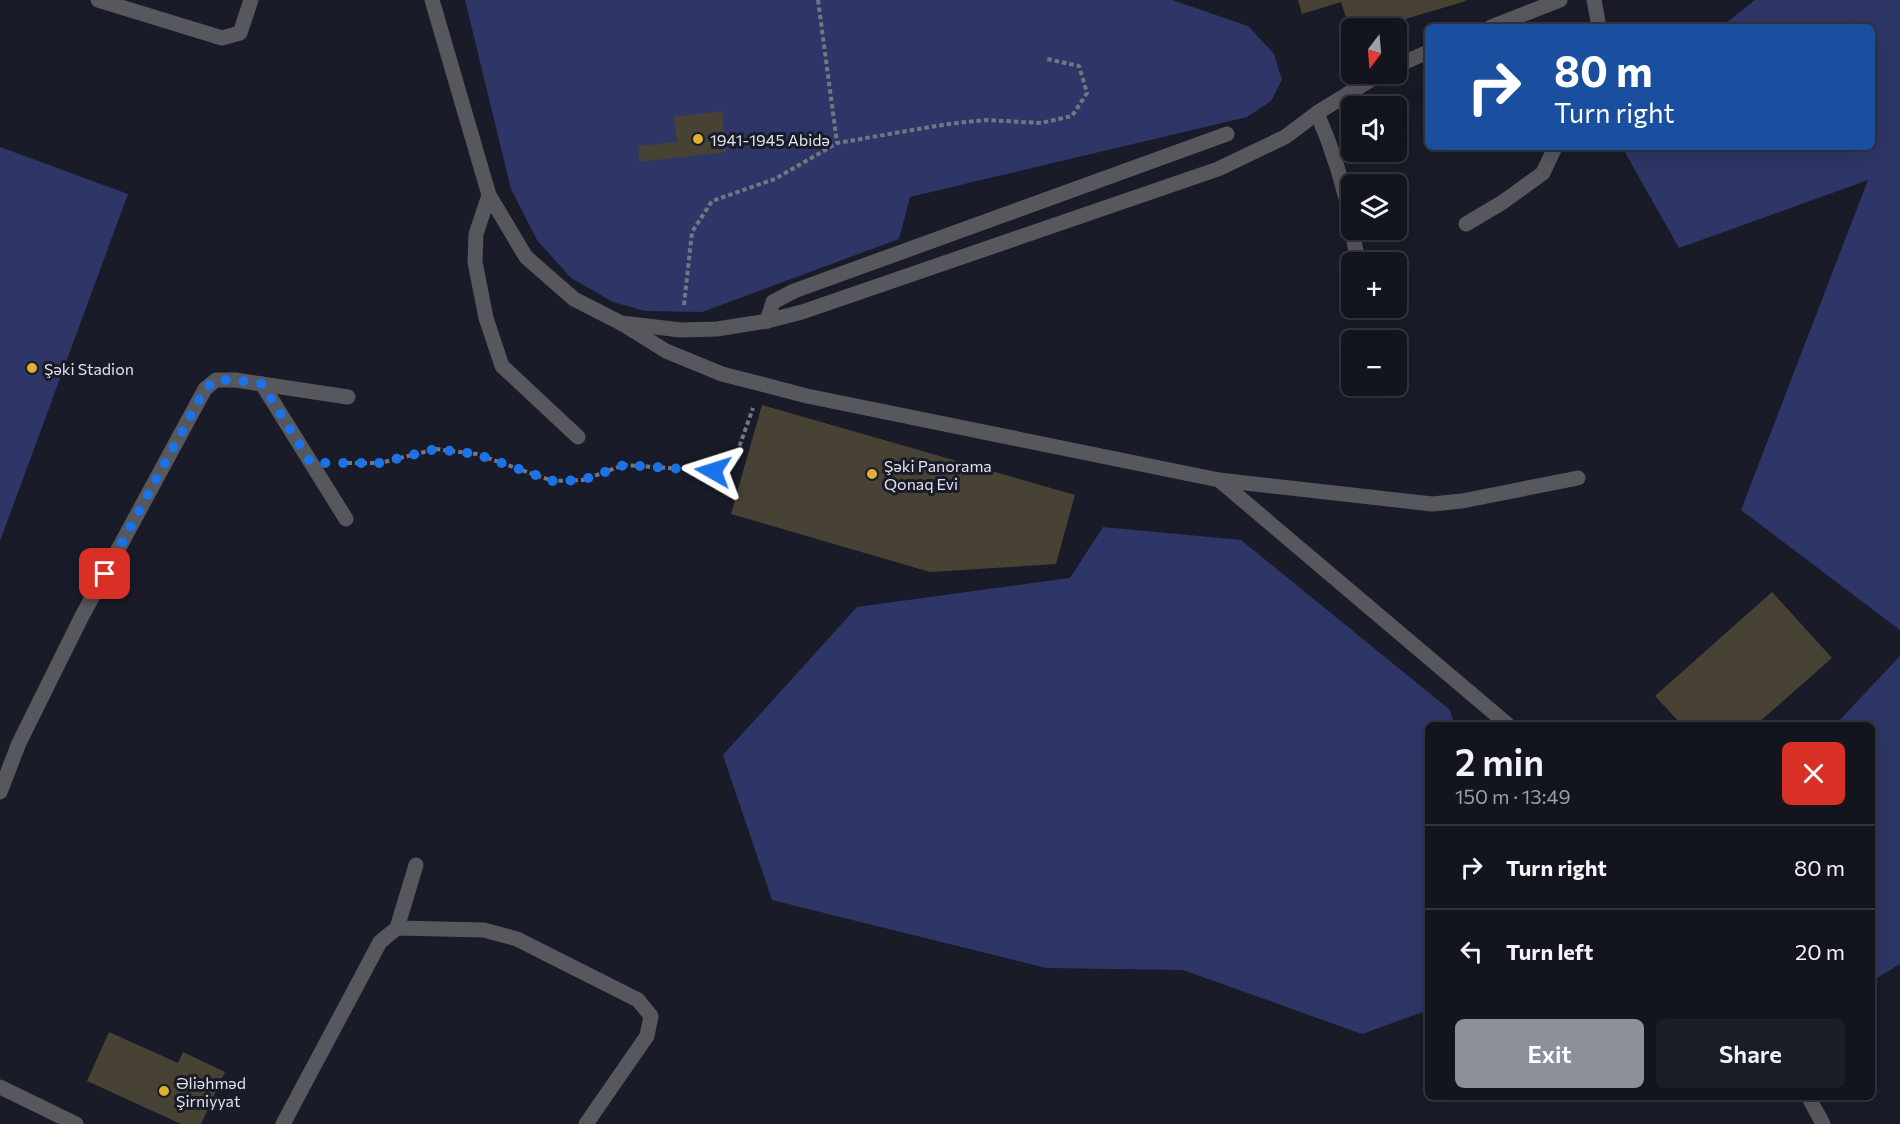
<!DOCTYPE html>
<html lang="en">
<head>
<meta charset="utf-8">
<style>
	body { margin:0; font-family:Commissioner,sans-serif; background:#1c1e27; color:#f1f3f6; height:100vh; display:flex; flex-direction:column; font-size:22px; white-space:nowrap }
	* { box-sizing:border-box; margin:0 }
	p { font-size:20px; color:#9d9fa4 }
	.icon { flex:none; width:33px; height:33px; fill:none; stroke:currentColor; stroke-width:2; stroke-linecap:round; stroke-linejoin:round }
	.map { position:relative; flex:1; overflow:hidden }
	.details { position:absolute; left:1425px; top:722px; width:450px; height:378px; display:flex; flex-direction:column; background:#13151e; border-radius:9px; box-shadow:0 6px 24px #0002,0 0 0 2px #32343c }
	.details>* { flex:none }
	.guide { position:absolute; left:1425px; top:24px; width:450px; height:126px; border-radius:9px; box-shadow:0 6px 24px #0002,0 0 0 2px #32343c; background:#1a4fa0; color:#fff; overflow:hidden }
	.needle { width:39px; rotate:196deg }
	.buttons { position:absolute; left:1341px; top:18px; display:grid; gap:12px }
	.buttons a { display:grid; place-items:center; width:66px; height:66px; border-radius:9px; background:#13151e; box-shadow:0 6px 24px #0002,0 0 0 2px #32343c; font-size:30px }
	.pin { position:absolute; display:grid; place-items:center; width:51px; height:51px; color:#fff; margin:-26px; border-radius:12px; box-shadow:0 3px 9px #0006 }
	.me { position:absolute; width:66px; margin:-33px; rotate:276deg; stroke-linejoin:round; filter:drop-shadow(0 0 4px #0008) }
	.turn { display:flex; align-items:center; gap:21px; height:126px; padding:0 30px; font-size:27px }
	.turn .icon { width:78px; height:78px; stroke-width:2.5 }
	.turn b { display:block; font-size:42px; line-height:51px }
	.round { display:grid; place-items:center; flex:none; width:63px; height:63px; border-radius:9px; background:#1c1e27 }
	.headline { display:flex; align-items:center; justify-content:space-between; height:102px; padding:0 30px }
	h1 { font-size:36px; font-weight:600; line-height:45px }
	.action { display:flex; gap:12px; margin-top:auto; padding:12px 30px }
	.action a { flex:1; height:69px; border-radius:9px; background:#8c9099; color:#fff; font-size:24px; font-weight:600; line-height:69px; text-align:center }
	.action a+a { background:#1c1e27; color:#f1f3f6 }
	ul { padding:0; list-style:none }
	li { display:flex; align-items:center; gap:18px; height:84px; padding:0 30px; border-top:2px solid #32343c }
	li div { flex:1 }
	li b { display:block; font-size:22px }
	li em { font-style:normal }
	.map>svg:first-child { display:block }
	.green { fill:#2d3666 }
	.building { fill:#484234 }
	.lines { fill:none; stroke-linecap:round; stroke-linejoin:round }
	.path { stroke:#737680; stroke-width:4; stroke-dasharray:4.5 3; stroke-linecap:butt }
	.lane { stroke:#56585e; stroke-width:15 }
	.street { stroke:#56585e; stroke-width:15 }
	.route { stroke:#1a73e8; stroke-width:10; stroke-dasharray:0 18 }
	.poi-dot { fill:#dfb033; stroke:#191c28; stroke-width:2 }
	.labels { text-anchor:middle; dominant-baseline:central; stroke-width:6; stroke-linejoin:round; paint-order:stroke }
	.poi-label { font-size:16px; fill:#e0e3eb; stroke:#191c28; text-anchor:start }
</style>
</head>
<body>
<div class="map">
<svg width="1900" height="1124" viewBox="0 0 1900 1124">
	<rect width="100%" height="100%" fill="#191c28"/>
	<g class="green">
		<path d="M465,0H1172L1248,26L1274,54L1282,80L1271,101L1247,117L910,197L899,239L702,312L645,311L613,302L571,278L537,240L511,189Z"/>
		<path d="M1755,0H1900V630L1741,510L1868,180L1679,248L1622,147H1872V27H1721Z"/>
		<path d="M0,147L128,194L0,541Z"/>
		<path d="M1103,527L1241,540L1450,710L1454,724H1428V1010L1362,1034L1183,970L1046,968L772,900L723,755L857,607L1070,578Z"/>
		<path d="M1900,656V964L1872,981V724H1836Z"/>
	</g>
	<g class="building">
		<path d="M1298,0H1466V1L1375,28H1352L1351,33L1341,2L1302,14Z"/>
		<path d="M722,111L726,152L639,162L638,146L677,142L674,117Z"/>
		<path d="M762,405L1075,495L1056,564L930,572L731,514Z"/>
		<path d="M1772,592L1832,658L1757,724H1681L1655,696Z"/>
		<path d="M109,1032L178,1063L183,1052L225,1072L201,1124H181L87,1081Z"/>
	</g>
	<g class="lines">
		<g class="path">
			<path d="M818,0L837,143"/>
			<path d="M684,305L692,232L712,201L775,179L837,143L948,124L986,120L1041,123L1072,116L1087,93L1079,66L1047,59"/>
			<path d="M340,463H380L436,449L476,454L553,481L583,480L624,465L713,471L737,453L753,408"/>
		</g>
		<g class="lane">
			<path d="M98,0L222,38L240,33L251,0"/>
			<path d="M1594,0L1599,27"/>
			<path d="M1317,113C1334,152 1344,184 1352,226"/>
			<path d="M1466,224L1503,202L1543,173L1555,147"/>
			<path d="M1352,230L1358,262"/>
			<path d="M767,321L773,302L794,291L1227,134"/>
			<path d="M621,323L666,351L722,374L807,396L1219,480L1432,504L1462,501L1578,478"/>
			<path d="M1219,480L1507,724"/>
		</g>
		<g class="street">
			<path d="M432,0L489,195L526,257L574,299L621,323L681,330L717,329L767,321L802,312L1218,169L1285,137L1317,113L1380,74"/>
			<path d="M1491,27L1560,0"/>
			<path d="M1396,66L1428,52"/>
			<path d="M489,195L476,234L475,262L486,318L502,366L578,437"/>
			<path d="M262,384L346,519"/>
			<path d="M0,792L19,743L82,616L205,389L216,380H235L348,397"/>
			<path d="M397,928L416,865"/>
			<path d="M0,1087L76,1124"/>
			<path d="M1808,1096L1823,1124"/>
			<path d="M283,1124L380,942L397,928L484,930L517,939L638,1000L651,1016L647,1036L586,1124"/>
		</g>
	</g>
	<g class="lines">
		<path class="route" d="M105,574L205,389L216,380H235L262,384L311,463H380L436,449L476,454L553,481L583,480L624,465L713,471"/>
	</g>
	<g class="poi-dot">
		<circle cx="698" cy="139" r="6"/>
		<circle cx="32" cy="368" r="6"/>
		<circle cx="872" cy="474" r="6"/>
		<circle cx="164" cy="1091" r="6"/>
	</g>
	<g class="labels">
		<g class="poi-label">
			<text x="710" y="139">1941-1945 Abidə</text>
			<text x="44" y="368">Şəki Stadion</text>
			<text x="884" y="465">Şəki Panorama<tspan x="884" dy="18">Qonaq Evi</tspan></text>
			<text x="176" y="1082">Əliəhməd<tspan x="176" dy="18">Şirniyyat</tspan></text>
		</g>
	</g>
</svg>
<div class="buttons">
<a><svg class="needle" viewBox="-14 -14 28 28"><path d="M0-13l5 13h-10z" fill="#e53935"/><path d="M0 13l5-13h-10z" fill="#9d9fa4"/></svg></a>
<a><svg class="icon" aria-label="sound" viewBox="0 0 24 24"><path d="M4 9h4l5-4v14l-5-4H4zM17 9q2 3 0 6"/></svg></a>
<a><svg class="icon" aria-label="layers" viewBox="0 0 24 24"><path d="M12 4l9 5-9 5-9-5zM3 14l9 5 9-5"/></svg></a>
<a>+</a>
<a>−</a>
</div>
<div class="pin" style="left:105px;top:574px;background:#d93025"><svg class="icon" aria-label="arrive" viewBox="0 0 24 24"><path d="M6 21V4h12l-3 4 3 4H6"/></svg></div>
<svg class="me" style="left:713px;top:471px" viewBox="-20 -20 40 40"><path d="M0-17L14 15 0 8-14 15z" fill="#1a73e8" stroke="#fff" stroke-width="4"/></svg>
<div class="guide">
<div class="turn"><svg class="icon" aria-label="right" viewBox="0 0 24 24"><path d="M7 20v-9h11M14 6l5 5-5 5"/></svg><div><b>80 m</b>Turn right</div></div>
</div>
<section class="details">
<div class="headline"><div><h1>2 min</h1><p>150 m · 13:49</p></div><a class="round" style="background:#d93025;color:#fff"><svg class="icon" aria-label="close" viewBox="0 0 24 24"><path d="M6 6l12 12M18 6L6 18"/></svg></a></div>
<ul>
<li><svg class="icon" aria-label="right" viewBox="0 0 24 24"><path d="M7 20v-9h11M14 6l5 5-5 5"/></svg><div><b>Turn right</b></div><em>80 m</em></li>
<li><svg class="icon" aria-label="left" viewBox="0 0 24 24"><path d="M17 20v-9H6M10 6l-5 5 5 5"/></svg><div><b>Turn left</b></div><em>20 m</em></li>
</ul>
<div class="action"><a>Exit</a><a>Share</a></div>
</section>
</div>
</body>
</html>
